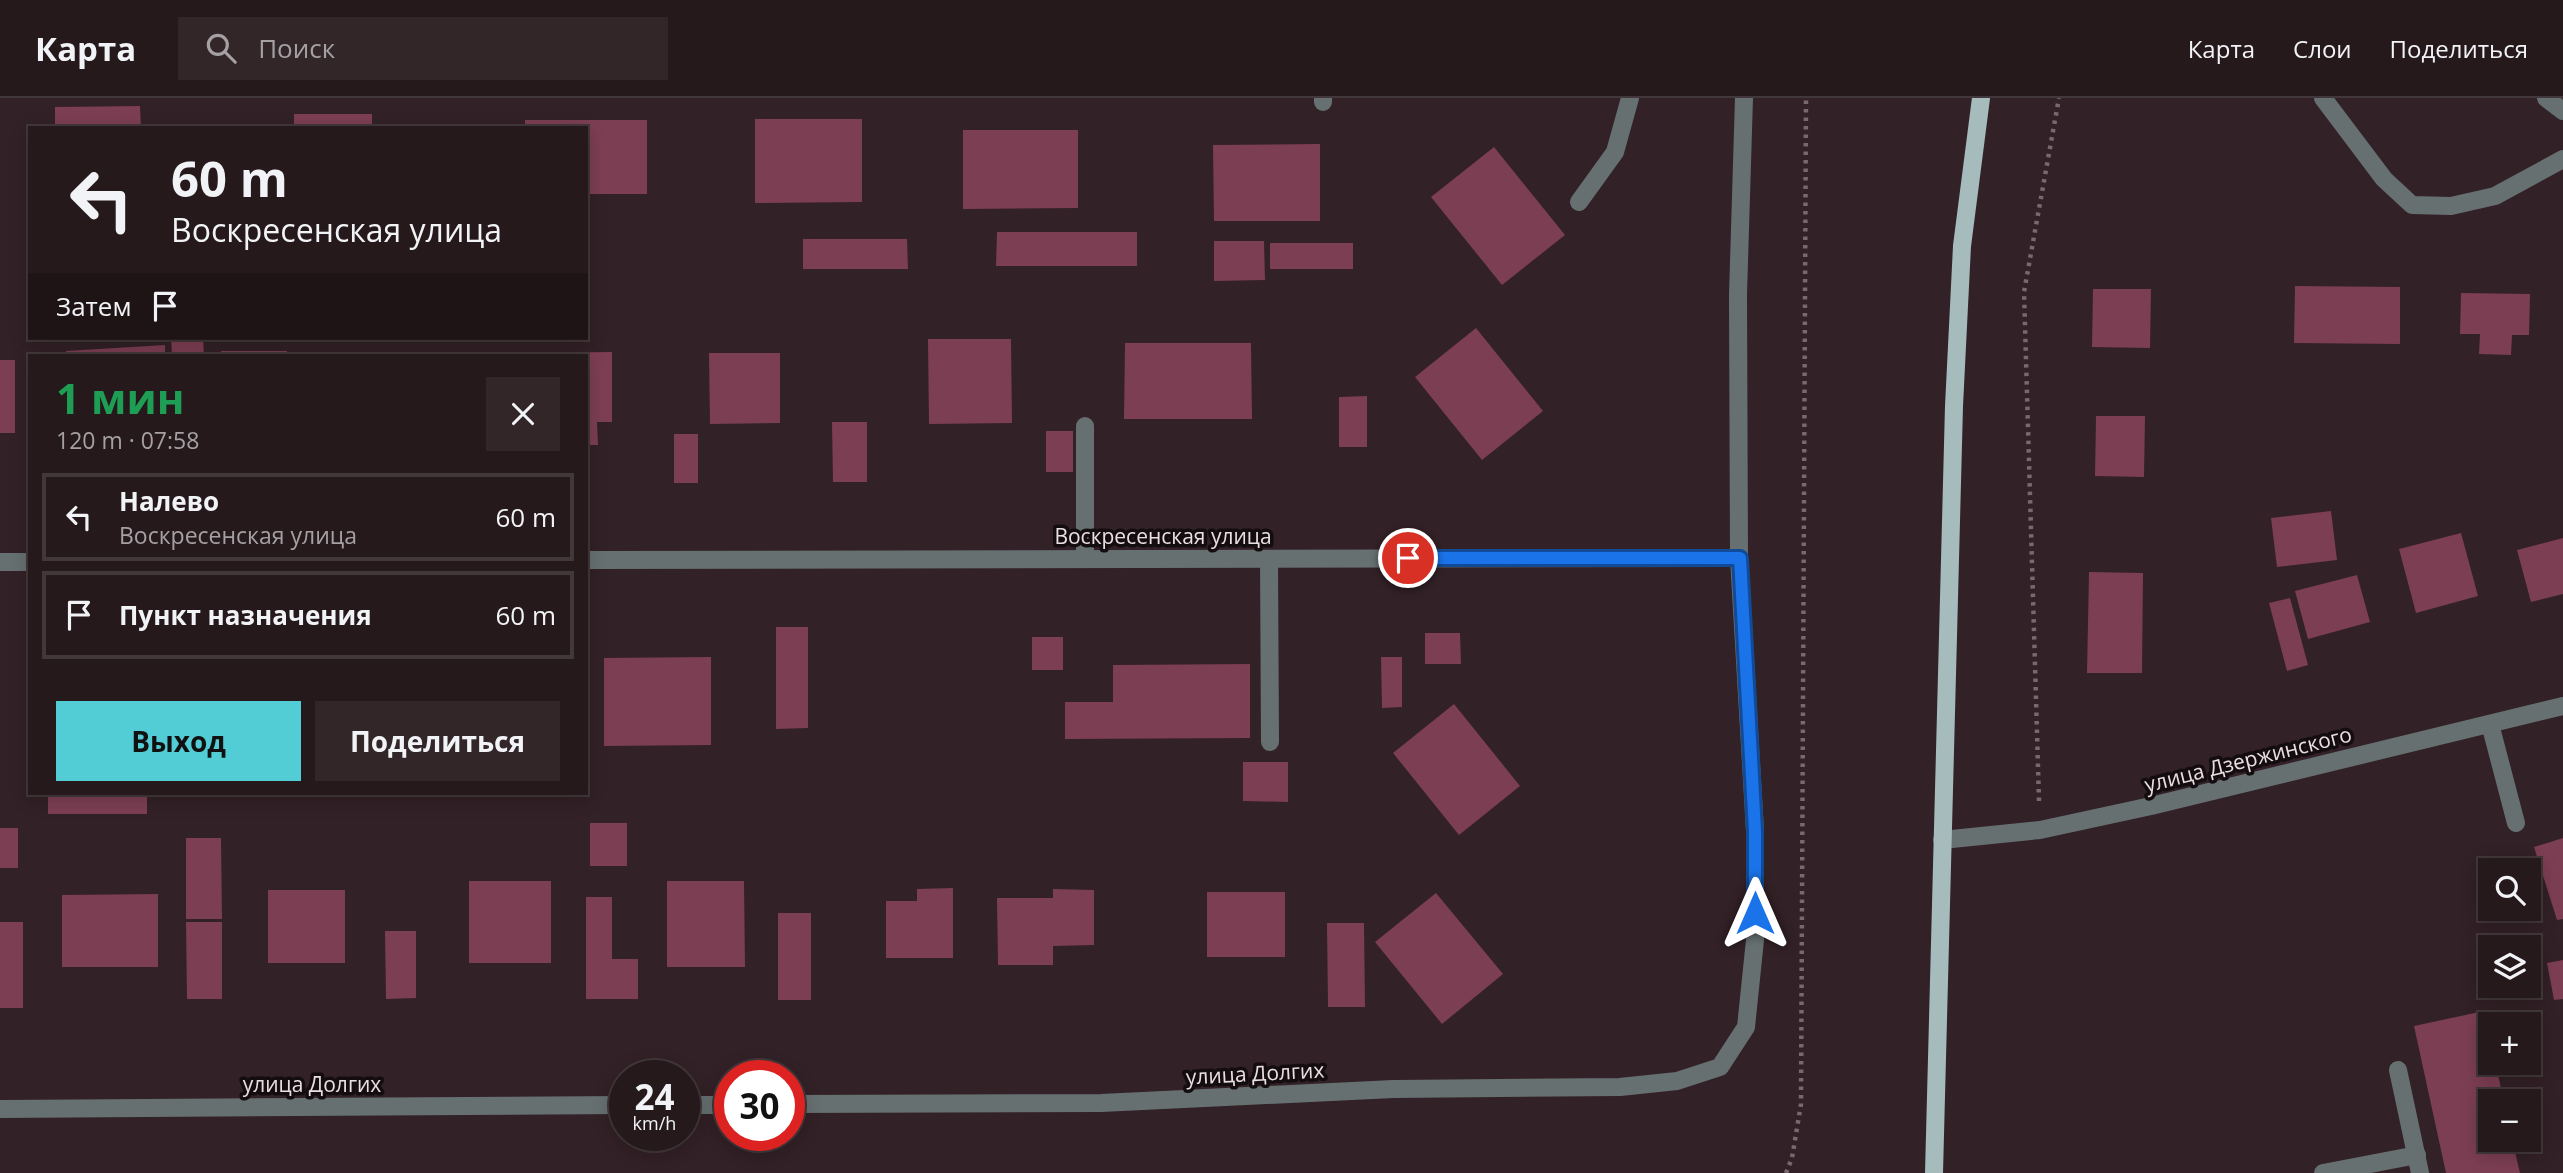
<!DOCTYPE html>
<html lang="ru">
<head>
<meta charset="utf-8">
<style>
	body { margin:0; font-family:"Open Sans",sans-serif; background:#322629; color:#f1f3f6; height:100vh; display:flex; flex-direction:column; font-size:26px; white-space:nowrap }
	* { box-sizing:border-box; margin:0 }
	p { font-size:23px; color:#a4a0a3 }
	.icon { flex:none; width:38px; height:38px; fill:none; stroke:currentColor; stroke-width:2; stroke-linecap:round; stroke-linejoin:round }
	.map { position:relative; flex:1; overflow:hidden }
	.side { position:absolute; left:28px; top:256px; width:560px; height:441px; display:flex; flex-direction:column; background:#26191c; border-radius:0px; box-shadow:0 4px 18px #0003,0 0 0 2px #42383b }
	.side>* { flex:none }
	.guide { position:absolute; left:28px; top:28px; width:560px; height:214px; border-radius:0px; box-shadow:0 4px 18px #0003,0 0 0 2px #42383b; background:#26191c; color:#f1f3f6; overflow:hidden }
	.controls { position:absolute; left:2478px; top:760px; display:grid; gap:14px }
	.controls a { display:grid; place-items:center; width:63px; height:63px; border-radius:0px; background:#26191c; box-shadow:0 4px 18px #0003,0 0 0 2px #42383b; font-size:35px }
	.speed { position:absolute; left:609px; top:962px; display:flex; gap:14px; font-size:35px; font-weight:700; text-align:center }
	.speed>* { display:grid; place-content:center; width:91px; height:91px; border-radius:50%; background:#26191c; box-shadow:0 4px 18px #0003,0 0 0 2px #42383b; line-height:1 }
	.speed small { font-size:18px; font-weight:400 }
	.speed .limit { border:10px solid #d22; background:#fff; color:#111 }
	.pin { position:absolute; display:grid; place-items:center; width:60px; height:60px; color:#fff; margin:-30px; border:4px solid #fff; border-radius:50%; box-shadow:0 2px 7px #0007 }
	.me { position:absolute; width:77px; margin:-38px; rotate:0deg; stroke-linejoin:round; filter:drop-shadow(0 0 5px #0008) }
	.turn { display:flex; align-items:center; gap:24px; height:147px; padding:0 28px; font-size:32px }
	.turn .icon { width:91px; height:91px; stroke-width:2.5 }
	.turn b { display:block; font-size:49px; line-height:60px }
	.then { display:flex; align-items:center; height:66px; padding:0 28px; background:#0003; gap:14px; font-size:26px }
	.round { display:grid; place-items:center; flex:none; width:74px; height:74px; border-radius:0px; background:#322629 }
	.head { display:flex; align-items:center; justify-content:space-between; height:119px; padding:0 28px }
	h1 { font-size:42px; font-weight:700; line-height:52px; color:#1e9e55 }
	.action { display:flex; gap:14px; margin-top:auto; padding:14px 28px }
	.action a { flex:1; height:80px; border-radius:0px; background:#52ccd5; color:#111; font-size:28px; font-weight:700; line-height:80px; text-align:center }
	.action a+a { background:#322629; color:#f1f3f6 }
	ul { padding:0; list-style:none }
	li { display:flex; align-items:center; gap:21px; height:88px; margin:0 14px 10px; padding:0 14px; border:4px solid #42383b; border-radius:0px }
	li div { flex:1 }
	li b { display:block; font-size:26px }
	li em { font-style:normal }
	header { display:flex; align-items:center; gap:42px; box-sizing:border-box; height:98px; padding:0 35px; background:#26191c; border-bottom:2px solid #42383b }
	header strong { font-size:33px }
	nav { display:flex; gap:38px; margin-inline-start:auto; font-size:24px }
	.search { width:490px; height:63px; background:#322629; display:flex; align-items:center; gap:18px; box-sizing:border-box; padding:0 24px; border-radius:0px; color:#a4a0a3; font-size:26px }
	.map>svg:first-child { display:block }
	.building { fill:#7c3e53 }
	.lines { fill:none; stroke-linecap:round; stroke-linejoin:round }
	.path { stroke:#78696e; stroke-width:4.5; stroke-dasharray:3.5 5; stroke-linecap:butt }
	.minor { stroke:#667071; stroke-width:18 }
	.major { stroke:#a6bbbc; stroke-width:18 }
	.route-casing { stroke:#114b97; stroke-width:18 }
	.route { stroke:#1a73e8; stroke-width:12 }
	.labels { text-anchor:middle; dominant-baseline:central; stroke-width:7; stroke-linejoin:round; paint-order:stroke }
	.street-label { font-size:21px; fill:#eadee2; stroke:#140d0f }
</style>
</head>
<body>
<header>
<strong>Карта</strong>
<div class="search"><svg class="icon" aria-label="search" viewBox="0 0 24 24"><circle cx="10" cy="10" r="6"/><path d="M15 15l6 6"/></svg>Поиск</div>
<nav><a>Карта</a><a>Слои</a><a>Поделиться</a></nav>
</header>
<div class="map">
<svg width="2563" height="1075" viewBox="0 0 2563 1075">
	<rect width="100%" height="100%" fill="#322126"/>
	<g class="building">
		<path d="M140,8L141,30H55V9Z"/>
		<rect x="294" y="16" width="78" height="14"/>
		<path d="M755,21H862V104L755,105Z"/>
		<path d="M525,22H647V96H586V30H525Z"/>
		<path d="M963,32H1078V110L963,111Z"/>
		<path d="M1320,46V123H1214L1213,47Z"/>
		<path d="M1494,49L1565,137L1502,187L1431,99Z"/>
		<path d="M997,134H1137V168H996Z"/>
		<path d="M803,141H907L908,171H803Z"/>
		<path d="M1214,143H1264L1265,182L1214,183Z"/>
		<rect x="1270" y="145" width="83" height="26"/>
		<path d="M2295,188L2400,189V246L2294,245Z"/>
		<path d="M2093,191H2151L2150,250L2092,249Z"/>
		<path d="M2461,195L2530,196L2529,237H2512L2511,257L2479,256L2480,236H2460Z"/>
		<path d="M1476,230L1543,313L1482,362L1415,279Z"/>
		<path d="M171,240H203L204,257H172Z"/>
		<path d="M928,241H1011L1012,325L929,326Z"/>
		<path d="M1125,245H1251L1252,321H1124Z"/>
		<path d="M165,247V257H67L66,253Z"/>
		<rect x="221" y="253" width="66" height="4"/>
		<path d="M612,254V324H597L598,347H586V257H522V255Z"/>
		<path d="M709,255H780V325L710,326Z"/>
		<rect x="0" y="262" width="15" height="73"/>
		<path d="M1367,298V349H1339V299Z"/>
		<path d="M2096,318H2145L2144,379L2095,378Z"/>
		<path d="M832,324H867V384H833Z"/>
		<rect x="1046" y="333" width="27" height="41"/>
		<rect x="674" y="336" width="24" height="49"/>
		<path d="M2331,413L2337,462L2277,469L2271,420Z"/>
		<path d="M2461,435L2478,498L2416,515L2399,451Z"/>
		<path d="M2563,440V496L2531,504L2517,452Z"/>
		<path d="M2089,474L2143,475L2142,575H2087Z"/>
		<path d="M2357,477L2370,524L2308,541L2295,493Z"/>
		<path d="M2290,500L2308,567L2287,573L2269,505Z"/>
		<path d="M776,529H808V630L776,631Z"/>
		<path d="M1425,535H1460L1461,566H1425Z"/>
		<rect x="1032" y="539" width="31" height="33"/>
		<path d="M711,559V647L604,648V560Z"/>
		<path d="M1381,559H1402V609L1382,610Z"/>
		<path d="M1250,566V640L1065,641V604H1113V567Z"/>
		<path d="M1454,606L1520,688L1459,737L1393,655Z"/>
		<path d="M1243,664H1288V704L1243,703Z"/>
		<rect x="48" y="695" width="99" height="21"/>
		<rect x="590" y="725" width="37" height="43"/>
		<rect x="0" y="730" width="18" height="40"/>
		<path d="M186,740H221L222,821H186Z"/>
		<path d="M2563,740V821L2557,822L2534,749Z"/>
		<rect x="469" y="783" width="82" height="82"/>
		<path d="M667,783H744L745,869H667Z"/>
		<path d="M953,790V860H886V803H917V791Z"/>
		<path d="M1053,791L1094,792V847L1053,848V867H998L997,800H1053Z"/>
		<rect x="268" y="792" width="77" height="73"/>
		<rect x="1207" y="794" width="78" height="65"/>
		<path d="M1436,795L1503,876L1442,926L1375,844Z"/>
		<path d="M158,796V869H62V797Z"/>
		<path d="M586,799H612V861H638V901H586Z"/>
		<rect x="778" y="815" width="33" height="87"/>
		<rect x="0" y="824" width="23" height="86"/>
		<path d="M186,824H222V901H187Z"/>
		<path d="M1327,825H1364L1365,909H1328Z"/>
		<path d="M385,833H416V900L386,901Z"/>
		<path d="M2563,862V901L2554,902L2547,865Z"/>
		<path d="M2484,913L2490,942V964H2495L2504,1003H2490V1041H2512L2520,1075H2446L2414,928Z"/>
	</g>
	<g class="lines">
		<g class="path">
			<path d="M2039,703L2024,194L2059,0"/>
			<path d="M1786,1075L1792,1060L1801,1006L1806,0"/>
		</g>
		<g class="minor">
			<path d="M1323,0V4"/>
			<path d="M2323,0L2384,81L2412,107L2451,108L2495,98L2563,61"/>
			<path d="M2546,0L2563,13"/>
			<path d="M1579,104L1615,54L1630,0"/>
			<path d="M1085,328V461"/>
			<path d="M1269,461L1270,644"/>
			<path d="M586,462L1739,460"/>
			<path d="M0,464H30"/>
			<path d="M2490,626L2516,725"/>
			<path d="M1942,742L2040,732L2151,708L2563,608"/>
			<path d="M2398,972L2420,1075"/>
			<path d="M789,1006L1101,1005L1393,991L1620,989L1677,983L1720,969L1746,929L1755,842V733L1739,460L1738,197L1744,0"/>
			<path d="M684,1007H730"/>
			<path d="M0,1011L625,1007"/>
			<path d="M2323,1075L2417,1057"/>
		</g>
		<path class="major" d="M1934,1075L1954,308L1962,148L1981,0"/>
	</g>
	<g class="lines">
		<g class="route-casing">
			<path id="route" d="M1408,460H1740L1755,733V815"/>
		</g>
		<use href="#route" class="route"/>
	</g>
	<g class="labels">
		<g class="street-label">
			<text x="1163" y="438">Воскресенская улица</text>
			<text transform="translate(2248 661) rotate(-14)">улица Дзержинского</text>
			<text transform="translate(1255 975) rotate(-3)">улица Долгих</text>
			<text x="312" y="986">улица Долгих</text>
		</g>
	</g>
</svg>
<div class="controls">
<a><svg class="icon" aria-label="search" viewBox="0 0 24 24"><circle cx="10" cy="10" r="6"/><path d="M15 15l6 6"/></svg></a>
<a><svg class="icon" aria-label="layers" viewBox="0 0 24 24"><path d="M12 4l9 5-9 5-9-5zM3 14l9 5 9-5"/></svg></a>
<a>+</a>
<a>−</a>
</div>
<div class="speed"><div>24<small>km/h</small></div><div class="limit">30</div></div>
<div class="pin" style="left:1408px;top:460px;background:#d93025"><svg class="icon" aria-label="arrive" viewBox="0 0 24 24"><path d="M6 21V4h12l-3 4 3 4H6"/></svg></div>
<svg class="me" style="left:1755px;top:815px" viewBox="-20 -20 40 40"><path d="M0-17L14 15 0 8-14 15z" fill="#1a73e8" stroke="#fff" stroke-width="4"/></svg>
<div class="guide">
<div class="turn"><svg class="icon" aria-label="left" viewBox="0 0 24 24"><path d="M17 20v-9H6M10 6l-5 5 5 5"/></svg><div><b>60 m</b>Воскресенская улица</div></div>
<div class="then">Затем<svg class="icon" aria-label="arrive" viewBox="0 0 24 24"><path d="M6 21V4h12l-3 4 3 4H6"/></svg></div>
</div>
<section class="side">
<div class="head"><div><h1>1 мин</h1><p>120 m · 07:58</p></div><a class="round"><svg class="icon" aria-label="close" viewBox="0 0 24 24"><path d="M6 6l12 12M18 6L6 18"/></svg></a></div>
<ul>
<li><svg class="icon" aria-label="left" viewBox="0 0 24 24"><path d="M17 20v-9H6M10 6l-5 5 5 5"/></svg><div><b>Налево</b><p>Воскресенская улица</p></div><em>60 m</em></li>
<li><svg class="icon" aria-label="arrive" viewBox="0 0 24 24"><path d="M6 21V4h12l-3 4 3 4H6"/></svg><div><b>Пункт назначения</b></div><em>60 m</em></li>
</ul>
<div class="action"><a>Выход</a><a>Поделиться</a></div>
</section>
</div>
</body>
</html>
